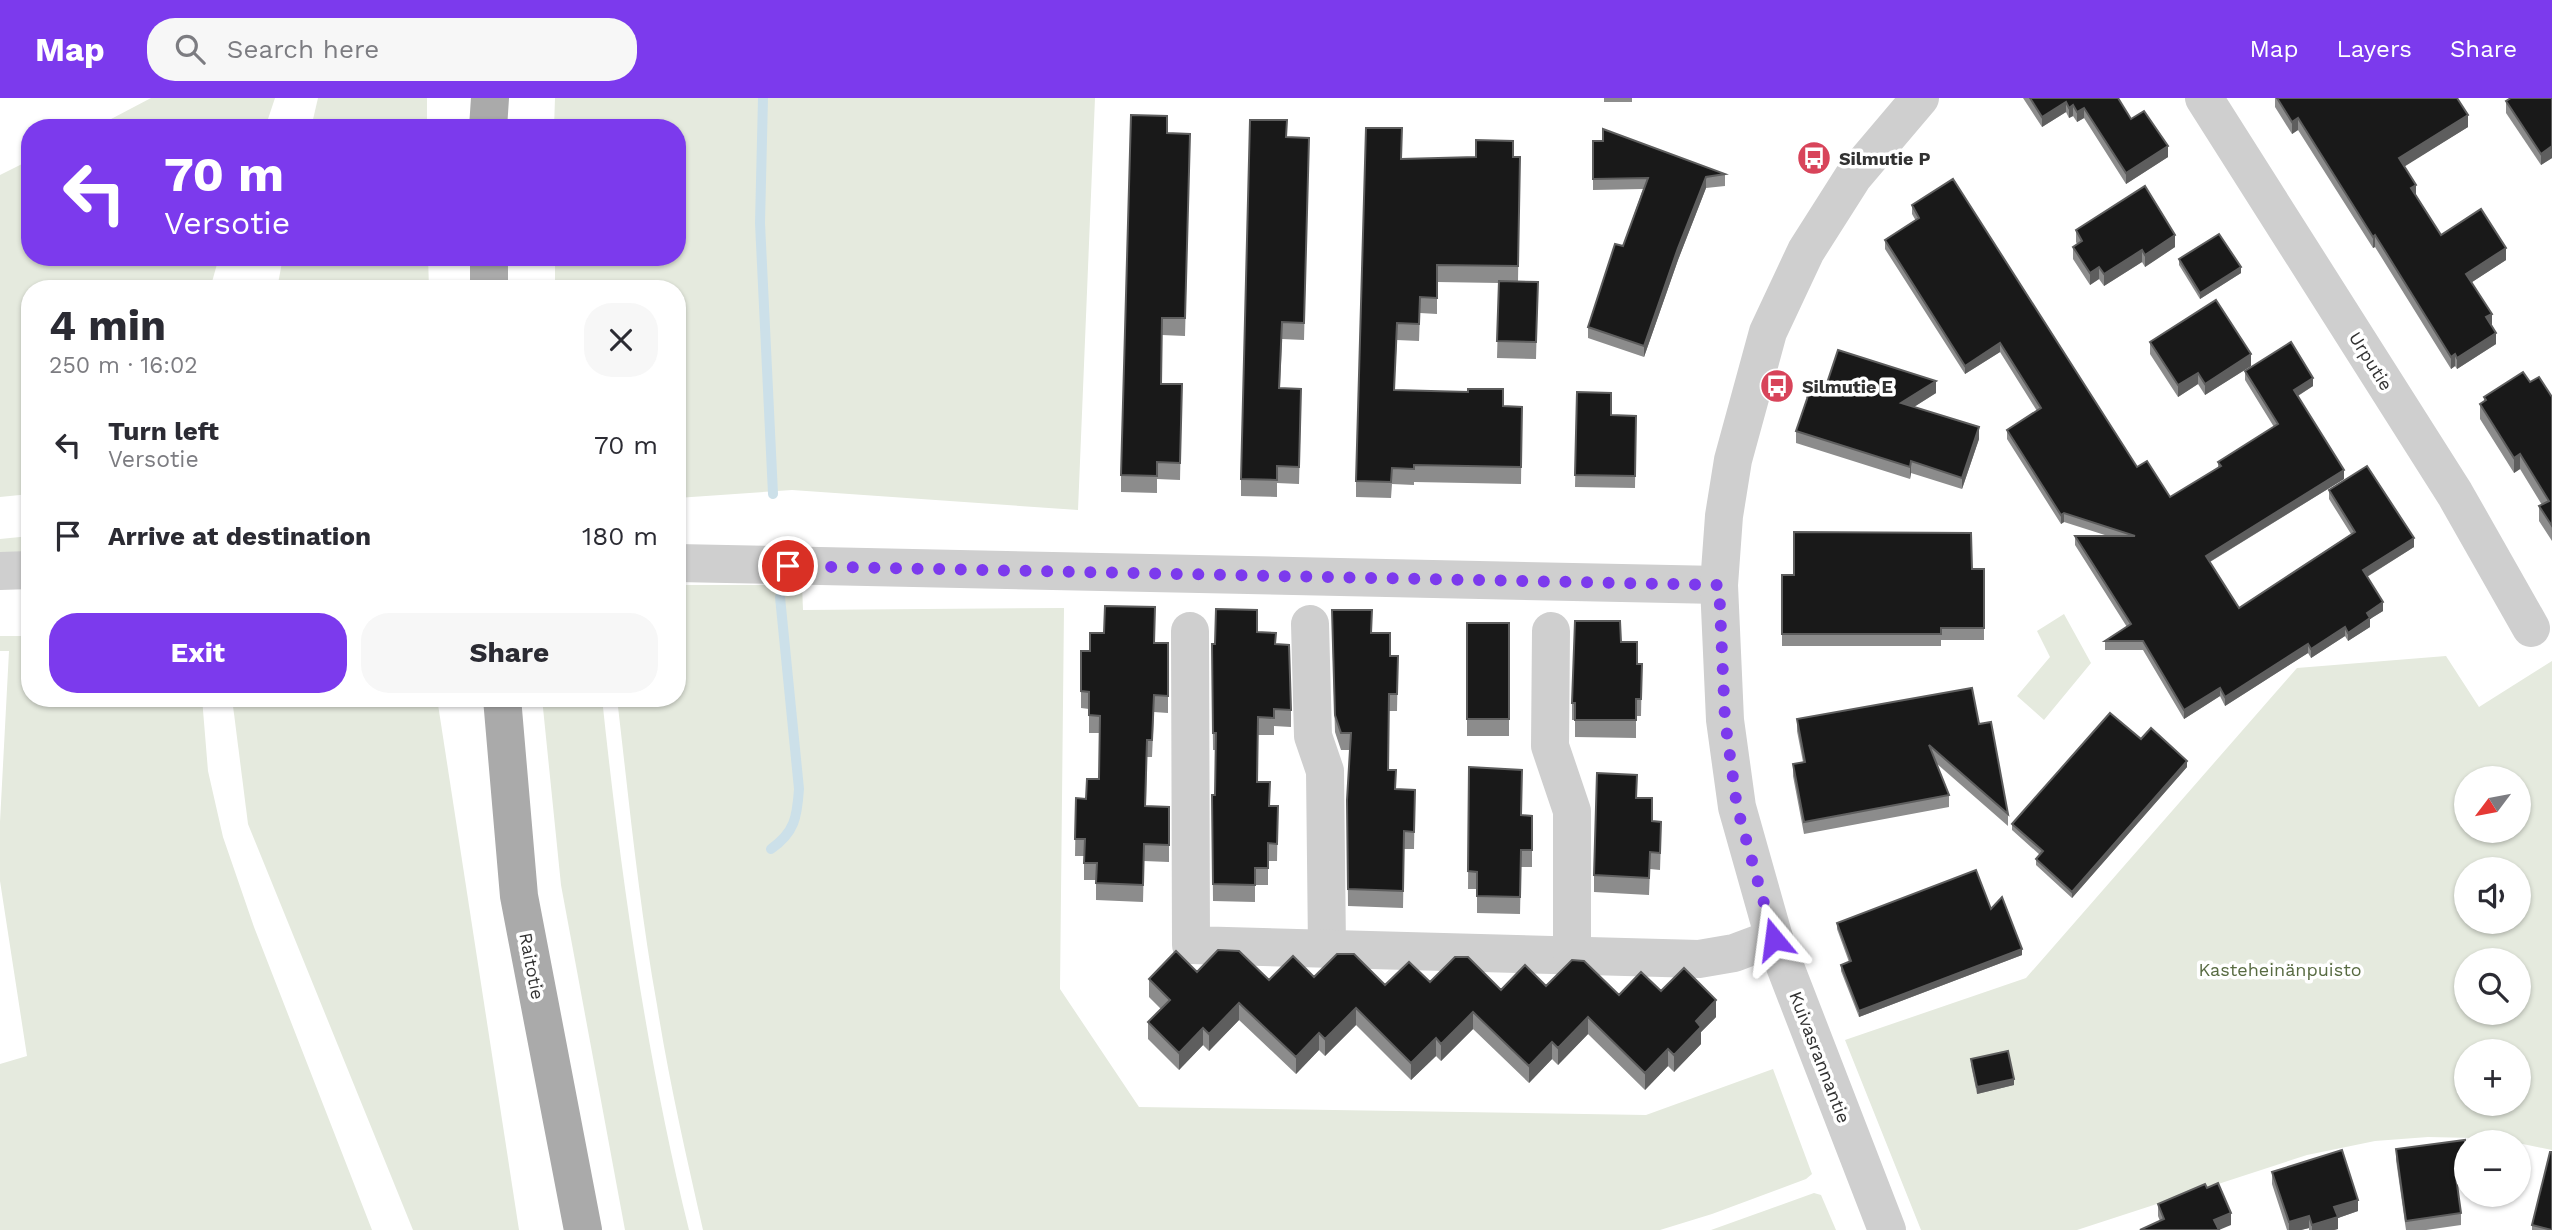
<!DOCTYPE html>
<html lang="en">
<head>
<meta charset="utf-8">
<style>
	body { margin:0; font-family:"Work Sans",sans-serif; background:#f7f7f7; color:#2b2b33; height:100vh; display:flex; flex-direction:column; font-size:26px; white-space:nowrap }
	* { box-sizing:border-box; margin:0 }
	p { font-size:23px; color:#7c7c81 }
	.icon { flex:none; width:38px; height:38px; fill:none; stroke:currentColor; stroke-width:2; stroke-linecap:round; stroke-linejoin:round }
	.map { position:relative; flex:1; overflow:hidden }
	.sheet { position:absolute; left:21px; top:182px; width:665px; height:427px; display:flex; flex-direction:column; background:#fff; border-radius:28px; box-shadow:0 2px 5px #0004 }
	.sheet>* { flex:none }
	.top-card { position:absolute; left:21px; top:21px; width:665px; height:147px; border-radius:28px; box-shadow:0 2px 5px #0004; background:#7c3aed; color:#fff; overflow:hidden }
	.needle { width:46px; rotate:238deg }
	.fabs { position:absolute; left:2454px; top:668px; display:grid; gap:14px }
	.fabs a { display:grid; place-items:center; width:77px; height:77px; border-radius:50%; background:#fff; box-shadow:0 2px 5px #0004; font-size:35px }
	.pin { position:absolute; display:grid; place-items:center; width:60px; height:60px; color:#fff; margin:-30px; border:4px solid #fff; border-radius:50%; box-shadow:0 2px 7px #0007 }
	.me { position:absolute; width:77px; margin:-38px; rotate:344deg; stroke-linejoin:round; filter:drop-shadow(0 0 5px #0008) }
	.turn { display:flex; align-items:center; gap:24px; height:147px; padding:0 28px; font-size:32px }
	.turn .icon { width:91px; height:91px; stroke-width:2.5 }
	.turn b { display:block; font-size:49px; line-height:60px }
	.round { display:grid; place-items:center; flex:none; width:74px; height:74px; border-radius:28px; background:#f7f7f7 }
	.head { display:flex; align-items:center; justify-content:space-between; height:119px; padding:0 28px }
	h1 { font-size:42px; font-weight:700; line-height:52px }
	.cta { display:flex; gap:14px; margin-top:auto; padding:14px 28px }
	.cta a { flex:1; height:80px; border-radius:28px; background:#7c3aed; color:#fff; font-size:28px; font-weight:700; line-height:80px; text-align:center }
	.cta a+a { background:#f7f7f7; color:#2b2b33 }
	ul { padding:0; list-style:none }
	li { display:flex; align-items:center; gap:21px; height:91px; padding:0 28px }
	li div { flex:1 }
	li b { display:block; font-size:26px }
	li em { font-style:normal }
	header { display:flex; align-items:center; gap:42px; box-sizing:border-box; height:98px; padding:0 35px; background:#7c3aed; color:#fff }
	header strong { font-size:33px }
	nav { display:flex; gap:38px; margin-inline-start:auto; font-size:24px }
	.search { width:490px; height:63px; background:#f7f7f7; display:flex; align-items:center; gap:18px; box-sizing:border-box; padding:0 24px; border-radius:28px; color:#7c7c81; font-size:26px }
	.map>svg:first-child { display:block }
	.green { fill:#e5eade; fill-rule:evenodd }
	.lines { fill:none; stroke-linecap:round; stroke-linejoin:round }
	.stream { stroke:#cce0e9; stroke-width:10 }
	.minor { stroke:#cfcfcf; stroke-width:38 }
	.major { stroke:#aaa; stroke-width:38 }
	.wall { fill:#8c8c8c }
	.shaded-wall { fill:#5e5e5e }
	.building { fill:#191919; stroke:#5e5e5e; stroke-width:2 }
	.route { stroke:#7c3aed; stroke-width:12; stroke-dasharray:0 21.6 }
	.labels { text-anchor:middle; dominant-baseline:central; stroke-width:7; stroke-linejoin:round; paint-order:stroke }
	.poi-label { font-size:18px; font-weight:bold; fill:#323232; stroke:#fff; text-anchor:start }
	.street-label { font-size:18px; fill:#323232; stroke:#fff }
	.park-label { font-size:18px; fill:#586b42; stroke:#fff }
</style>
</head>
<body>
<header>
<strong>Map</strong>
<div class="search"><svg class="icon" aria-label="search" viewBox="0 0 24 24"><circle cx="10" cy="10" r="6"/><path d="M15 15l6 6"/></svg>Search here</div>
<nav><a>Map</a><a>Layers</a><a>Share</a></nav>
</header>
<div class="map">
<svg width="2552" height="1132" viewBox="0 0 2552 1132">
	<rect width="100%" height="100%" fill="#fff"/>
	<g class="green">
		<path d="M151,0H275L265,30H94Z"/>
		<path d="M318,0H427V30H311Z"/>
		<path d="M555,0H1095L1078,412L792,392L677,400V191H555V159H677V30H554Z"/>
		<path d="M30,62V159H219L210,191H30V396L0,399V77Z"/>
		<path d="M283,159H428L429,191H277Z"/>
		<path d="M30,438V456L0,458V441Z"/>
		<path d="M677,487H802L803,512L1064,510L1060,891L1139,1009L1646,1017L1773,971L1812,1076L1806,1081L1712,1116L1660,1132H703C686,1057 669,983 657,907C639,806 629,703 617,600H677Z"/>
		<path d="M2064,516L2091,565L2044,622L2017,598L2050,559L2037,533Z"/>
		<path d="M0,538H30V600H202L208,673L223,739L254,829L372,1132H0V966L27,958L0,783V724L9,553H0Z"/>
		<path d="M2446,558L2479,609L2552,563V1052L2518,1045L2474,1040L2428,1039L2375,1043L2307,1057L2077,1132H1921L1845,942L2026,880L2297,570ZM2466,681H2518V733H2466ZM2466,772H2518V824H2466ZM2466,863H2518V915H2466ZM2466,954H2518V1006H2466Z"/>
		<path d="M232,600H437L519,1132H413L248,726Z"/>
		<path d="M542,600H602C621,779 646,957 689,1132H625L561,787Z"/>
		<path d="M1814,1095L1821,1097L1836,1132H1711Z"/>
	</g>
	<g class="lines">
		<g class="stream">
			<path d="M763,0L760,125L773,396"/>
			<path d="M771,751C795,734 797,719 799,691L780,499"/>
		</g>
		<g class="minor">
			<path d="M2204,0L2455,396L2531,530"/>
			<path d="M677,465L1719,487"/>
			<path d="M0,473L30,472"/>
			<path d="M1310,526L1313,638L1325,673L1327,850"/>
			<path d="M1190,533L1191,847L1699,861L1734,855L1774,840"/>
			<path d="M1551,533L1550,648L1572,713V857"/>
			<path d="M1887,1132L1774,840L1737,709L1725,622L1719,487L1724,418L1733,362L1768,234L1806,153L1853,79L1920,0"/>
		</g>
		<g class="major">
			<path d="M488,30L490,0"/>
			<path d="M489,159V191"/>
			<path d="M502,600L519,798L583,1132"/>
		</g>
	</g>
	<g class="wall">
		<rect x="1604" y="0" width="28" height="4"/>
		<path d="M2023,0H2118L2131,21L2168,59L2126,86L2084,20L2077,24L2073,18L2069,20L2066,14L2042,29Z"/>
		<path d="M2275,0H2457L2468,29L2404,68L2416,97L2441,137L2506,162L2472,184L2492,227L2496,246L2457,271L2455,268L2451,271L2375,149L2373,150L2298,32L2292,36L2275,9Z"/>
		<path d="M2552,0V60L2541,67L2506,15V3Z"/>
		<path d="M1167,35L1190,36L1185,238L1162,237L1161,286H1182L1180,382L1157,381V395L1121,394V377Z"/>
		<path d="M1287,39L1309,40L1304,242L1282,241L1280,290L1301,308L1299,386L1277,385V399L1241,398V381Z"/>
		<path d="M1593,43L1725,76V88L1706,90L1678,162L1644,259L1588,240V229L1623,148L1643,91L1593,92Z"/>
		<path d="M1520,59L1518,183L1538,184L1536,261L1497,260L1499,185L1437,184V216L1420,215L1419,243L1397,242L1394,292L1503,308L1522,309L1521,386L1414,384V387L1392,386L1391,400L1356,399V383L1402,61Z"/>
		<path d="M1912,107L2137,369L2170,399L2218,370V364L2274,329L2245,282V273L2313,288L2298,298L2344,381L2210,464L2239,510L2351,436L2329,401V392L2414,449L2367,479L2383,513L2370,521V529L2348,543L2345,538L2311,560L2308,555L2225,608L2220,598L2184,621L2143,552H2105V543L2127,529L2075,447V438H2108L2064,424L2061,426L2007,341V332L2037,313L2000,254L1965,276L1885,151V142L1916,123L1912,116Z"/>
		<path d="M2076,132L2175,149L2145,169L2142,164L2104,188L2099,181L2090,187L2073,161V149L2077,146L2076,144Z"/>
		<path d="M2179,161L2241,175L2200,201L2179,167Z"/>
		<path d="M2150,244L2251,268L2205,297L2198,286L2178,299L2150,256Z"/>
		<path d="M2530,284L2552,299V443L2539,423V408L2542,407L2520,371L2514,375L2480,321V306L2484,303V299Z"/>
		<path d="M1826,288L1936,295L1914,309L1979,341L1962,391L1911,375L1910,381L1796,345V333Z"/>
		<path d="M1577,294L1611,317L1636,318L1635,390L1575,389Z"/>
		<path d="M1984,471V542H1941V548H1782V477Z"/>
		<rect x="1467" y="525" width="42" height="113"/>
		<path d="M1332,529L1372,535L1390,558H1398L1397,613H1389L1388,672L1396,691L1415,692L1414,751H1404L1403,810L1348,808L1347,702L1350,652H1341L1335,634Z"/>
		<path d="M1257,534L1276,546L1291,612V629L1274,628V637H1258V684L1270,708H1278L1277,763H1268V787H1255V804L1213,803L1212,697H1215L1216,652H1213L1212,546Z"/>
		<path d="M1621,544L1637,566H1642L1641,618H1636V640L1575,639V622H1572V605Z"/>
		<path d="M1154,545H1168V615L1154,614L1152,659H1147L1146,708L1169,709V764L1144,763L1143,804L1096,802V782H1084V758H1075L1076,700L1086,701L1099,681L1100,635H1089V611L1081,610V553H1090Z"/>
		<path d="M1797,621L1979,626L2008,716V728L1936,665L1949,697V709L1804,736L1793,678V666L1803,664L1797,633Z"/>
		<path d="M2141,641L2187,669L2072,800L2036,767V761L2040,757L2012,732V726Z"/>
		<path d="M1469,669L1522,717L1532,718V769H1521L1520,816L1477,815V791H1468Z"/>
		<path d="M1637,700L1652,723L1661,741L1660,772L1650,771L1649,797L1594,794V777Z"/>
		<path d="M1991,811L2022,857L1859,919L1841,873V867L1849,864L1837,831V825Z"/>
		<path d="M1197,874L1269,882L1314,879L1385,887L1430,884L1501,892L1546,888L1619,897L1661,893L1716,919L1701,934V946L1674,974L1668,968L1645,992L1588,936L1558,967L1552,961L1529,985L1473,931L1441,963L1436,958L1411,982L1356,927L1325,958L1319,952L1296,976L1239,922L1209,953L1203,947L1179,972L1148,941V924L1161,911L1149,899V881Z"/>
		<path d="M1971,961L2014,987L1977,996L1971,967Z"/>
		<path d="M2466,1048V1082L2456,1083L2461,1115V1127L2426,1132H2406L2396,1062V1051Z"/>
		<path d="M2272,1074L2358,1113L2338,1120V1131L2334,1132H2309V1130L2301,1132H2287L2272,1086Z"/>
		<path d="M2158,1106L2231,1127L2160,1123L2158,1118Z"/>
		<path d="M2532,1127L2552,1132H2532Z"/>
	</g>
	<g class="shaded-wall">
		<path d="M2066,4V14L2042,29V19Z"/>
		<path d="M2073,7V18L2069,20V10Z"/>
		<path d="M2084,10V20L2077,24V14Z"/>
		<path d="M2468,17V29L2399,72V60Z"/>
		<path d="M2298,20V32L2292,36V24Z"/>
		<path d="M2168,48V59L2126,86V75Z"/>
		<path d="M2552,48V60L2541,67V56Z"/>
		<path d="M1706,79V90L1678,162L1644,259V248L1678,150Z"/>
		<path d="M2416,87V99L2411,90Z"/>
		<path d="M2175,137V149L2145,169V157Z"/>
		<path d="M2375,137V149L2373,150V139Z"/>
		<path d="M2506,150V162L2466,188V176Z"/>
		<path d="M2142,152V164L2104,188V176Z"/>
		<path d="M2099,169V181L2090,187V175Z"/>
		<path d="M2241,169V175L2200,201V195Z"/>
		<path d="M2492,216V227L2486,219Z"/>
		<path d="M2496,235V246L2457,271V260Z"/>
		<path d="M2000,245V254L1965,276V268Z"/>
		<path d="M2251,256V268L2205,297V286Z"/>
		<path d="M2455,256V268L2451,271V259Z"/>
		<path d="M2198,275V286L2178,299V287Z"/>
		<path d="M2313,280V288L2294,300V292Z"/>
		<path d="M1936,283V295L1901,317V305Z"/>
		<path d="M1979,329V341L1962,391V380Z"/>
		<path d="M2520,356V371L2514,375V360Z"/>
		<path d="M1911,363V375L1910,381V369Z"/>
		<path d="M2344,372V381L2206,466V458Z"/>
		<path d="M2064,415V424L2061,426V417Z"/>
		<path d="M2414,440V449L2363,481V472Z"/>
		<path d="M2383,504V513L2370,521V529L2348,543V535L2367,515Z"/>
		<path d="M2345,529V538L2311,560V551Z"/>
		<path d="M2308,546V555L2225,608V599Z"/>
		<path d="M2220,590V598L2184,621V612Z"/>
		<path d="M2187,663V669L2072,800V794Z"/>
		<path d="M2022,851V857L1859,919V913Z"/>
		<path d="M1716,902V919L1701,934V946L1674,974V957L1696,923Z"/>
		<path d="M1239,905V922L1209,953V936Z"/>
		<path d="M1356,910V927L1325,958V941Z"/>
		<path d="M1473,914V931L1441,963V946Z"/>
		<path d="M1588,919V936L1558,967V950Z"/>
		<path d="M1203,930V947L1179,972V955Z"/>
		<path d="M1319,935V952L1296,976V959Z"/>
		<path d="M1436,940V958L1411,982V965Z"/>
		<path d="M1552,944V961L1529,985V968Z"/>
		<path d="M1668,951V968L1645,992V975Z"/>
		<path d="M2014,981V987L1977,996V989Z"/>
		<path d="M2358,1102V1113L2338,1120V1131L2334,1132H2312V1127L2334,1109Z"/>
		<path d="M2231,1115V1127L2219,1132H2214V1122Z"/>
		<path d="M2309,1118V1130L2301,1132H2289V1124Z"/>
	</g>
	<g class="building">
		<path d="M2030,0H2118L2131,21L2144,13L2168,48L2126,75L2084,10L2077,14L2073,7L2069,10L2066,4L2042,19Z"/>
		<path d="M2277,0H2457L2468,17L2399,60L2416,87L2411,90L2441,137L2481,111L2506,150L2466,176L2492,216L2486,219L2496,235L2457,260L2455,256L2451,259L2375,137L2373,139L2298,20L2292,24Z"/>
		<path d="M2511,0H2552V48L2541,56L2506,3Z"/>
		<path d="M1131,17L1167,18V35L1190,36L1185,220H1162L1161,286H1182L1180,365L1157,364V378L1121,377Z"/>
		<path d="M1250,22H1287L1286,39L1309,40L1304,225L1282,224L1279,290L1301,291L1299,369L1277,368V382L1241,381Z"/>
		<path d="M1366,30H1402L1401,61L1476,59V42L1513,43V59H1520L1518,168L1437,167V200L1420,199L1419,226L1397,225L1394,292L1468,294V291H1503V308L1522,309L1521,369L1414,367V371L1392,370L1391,384L1356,383Z"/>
		<path d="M1603,31L1725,76L1706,79L1678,150L1644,248L1588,229L1615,146L1623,148L1648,80L1593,81V43H1603Z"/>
		<path d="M1953,81L2137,369L2147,363L2170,399L2221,368L2218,364L2278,326L2245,273L2291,244L2313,280L2294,292L2344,372L2206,458L2239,510L2355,434L2329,392L2367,368L2414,440L2363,472L2383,504L2367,515L2370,520L2348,535L2345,529L2311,551L2308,546L2225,599L2220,590L2184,612L2143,543H2105L2131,526L2075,438H2135L2064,415L2061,417L2007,332L2041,310L2000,245L1965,268L1885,142L1919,120L1912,107Z"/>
		<path d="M2145,88L2175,137L2145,157L2142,152L2104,176L2099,169L2090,175L2073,149L2082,143L2076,132Z"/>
		<path d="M2219,136L2241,169L2200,195L2179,161Z"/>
		<path d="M1499,183L1538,184L1536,244L1497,243Z"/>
		<path d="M2216,202L2251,256L2205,286L2198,275L2178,287L2150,244Z"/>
		<path d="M1838,252L1936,283L1901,305L1979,329L1962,380L1911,363L1910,369L1796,333L1807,301L1811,283L1826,288Z"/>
		<path d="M2523,274L2530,284L2539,279L2552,299V428L2539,408L2549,403L2520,356L2514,360L2480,306L2486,302L2484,299Z"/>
		<path d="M1577,294L1611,295V317L1636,318L1635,378L1575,377Z"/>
		<path d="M1794,434L1971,435L1972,471H1984V530H1941V536H1782V477H1794Z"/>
		<path d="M1105,508L1155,509L1154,545H1168V598L1154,597L1152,642H1147L1145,708L1169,709V747L1144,746L1143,787L1096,785L1097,765H1084L1085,741H1075L1076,700L1086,701L1087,681H1099L1100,618L1089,617V594L1081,593V553H1090V535H1104Z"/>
		<path d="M1216,511L1257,512V534L1276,535L1275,546L1289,547L1291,612L1274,611V620L1258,619L1257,684H1270L1269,708H1278L1277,746L1268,745V770H1255V787L1213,786L1212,697H1215L1216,635H1213L1212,546H1215Z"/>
		<path d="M1332,512H1372L1371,535H1390V558H1398L1397,596H1389L1388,672H1396L1395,691L1415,692L1414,734L1404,733L1403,793L1348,791L1347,702L1351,635H1341L1335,617Z"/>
		<path d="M1575,523H1620L1621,544H1637V566H1642L1641,601H1636V622H1575V605H1572Z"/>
		<rect x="1467" y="525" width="42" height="96"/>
		<path d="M1972,590L1979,626L1991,624L2008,716L1929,647L1949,697L1804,724L1793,666L1805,664L1797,621Z"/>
		<path d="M2110,615L2141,641L2151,630L2187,663L2072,794L2036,761L2043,753L2012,726Z"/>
		<path d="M1469,669L1522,672L1521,717L1532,718V752H1521L1520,799L1477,798V774L1468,773Z"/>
		<path d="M1597,675L1637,677L1636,700H1652V723L1661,724L1660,755L1650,754L1649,780L1594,777Z"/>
		<path d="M1976,772L1991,811L2002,799L2022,851L1859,913L1841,867L1851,863L1837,825Z"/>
		<path d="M1218,852L1239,853L1269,882L1293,858L1314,879L1337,856H1354L1385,887L1409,864L1430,884L1455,859H1468L1501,892L1525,867L1546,888L1572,862L1584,863L1619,897L1641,874L1661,893L1684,870L1716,902L1696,923L1701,929L1674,957L1668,951L1645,975L1588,919L1558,950L1552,944L1529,968L1473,914L1441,946L1436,940L1411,965L1356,910L1325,941L1319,935L1296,959L1239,905L1209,936L1203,930L1179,955L1148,924L1170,902L1149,881L1176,853L1197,874Z"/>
		<path d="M2008,953L2014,981L1977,989L1971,961Z"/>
		<path d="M2465,1042L2466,1070L2455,1072L2461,1115L2406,1123L2396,1051Z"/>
		<path d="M2342,1052L2358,1102L2334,1109L2338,1119L2312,1127L2309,1118L2289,1124L2272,1074Z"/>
		<path d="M2550,1054H2552V1132L2532,1127Z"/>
		<path d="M2218,1085L2231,1115L2214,1122L2219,1132H2140L2164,1121L2158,1106L2205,1086L2207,1090Z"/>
	</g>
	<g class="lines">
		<path class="route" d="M788,468L1719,487L1725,622L1737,709L1774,841"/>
	</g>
	<defs>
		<g id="bus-disc" transform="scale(1.75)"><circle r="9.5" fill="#d8445a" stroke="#fff"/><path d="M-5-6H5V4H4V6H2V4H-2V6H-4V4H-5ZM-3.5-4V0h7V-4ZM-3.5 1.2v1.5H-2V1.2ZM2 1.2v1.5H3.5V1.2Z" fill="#fff"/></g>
	</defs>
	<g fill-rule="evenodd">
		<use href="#bus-disc" x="1814" y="60"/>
		<use href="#bus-disc" x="1777" y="288"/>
	</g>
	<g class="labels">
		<g class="poi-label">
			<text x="1839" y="60">Silmutie P</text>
			<text x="1802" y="288">Silmutie E</text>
		</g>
		<g class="street-label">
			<text transform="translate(2371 263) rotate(58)">Urputie</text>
			<text transform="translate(532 868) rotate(79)">Raitotie</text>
			<text transform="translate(1820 959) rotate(69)">Kuivasrannantie</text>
		</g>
		<g class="park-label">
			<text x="2280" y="871">Kasteheinänpuisto</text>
		</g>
	</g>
</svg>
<div class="fabs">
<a><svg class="needle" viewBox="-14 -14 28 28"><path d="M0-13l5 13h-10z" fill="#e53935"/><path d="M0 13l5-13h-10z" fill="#7c7c81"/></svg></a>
<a><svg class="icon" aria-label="sound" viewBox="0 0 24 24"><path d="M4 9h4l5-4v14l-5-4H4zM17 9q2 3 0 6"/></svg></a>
<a><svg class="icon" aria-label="search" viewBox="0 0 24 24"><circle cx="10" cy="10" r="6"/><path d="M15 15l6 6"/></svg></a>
<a>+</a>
<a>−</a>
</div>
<div class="pin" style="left:788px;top:468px;background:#d93025"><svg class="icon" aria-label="arrive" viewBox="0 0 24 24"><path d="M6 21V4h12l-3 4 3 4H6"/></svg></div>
<svg class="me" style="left:1774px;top:841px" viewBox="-20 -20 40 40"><path d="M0-17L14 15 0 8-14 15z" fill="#7c3aed" stroke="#fff" stroke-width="4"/></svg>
<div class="top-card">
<div class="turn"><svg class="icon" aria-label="left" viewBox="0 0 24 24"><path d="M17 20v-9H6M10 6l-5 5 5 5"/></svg><div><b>70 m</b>Versotie</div></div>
</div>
<section class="sheet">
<div class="head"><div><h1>4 min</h1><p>250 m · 16:02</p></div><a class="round"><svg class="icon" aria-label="close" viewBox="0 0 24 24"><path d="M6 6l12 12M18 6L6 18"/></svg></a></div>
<ul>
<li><svg class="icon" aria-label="left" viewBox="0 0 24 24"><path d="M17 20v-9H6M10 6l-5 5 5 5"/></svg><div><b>Turn left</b><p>Versotie</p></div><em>70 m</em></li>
<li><svg class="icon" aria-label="arrive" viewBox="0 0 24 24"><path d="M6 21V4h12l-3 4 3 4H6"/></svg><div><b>Arrive at destination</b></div><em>180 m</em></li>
</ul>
<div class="cta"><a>Exit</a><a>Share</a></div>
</section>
</div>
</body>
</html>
